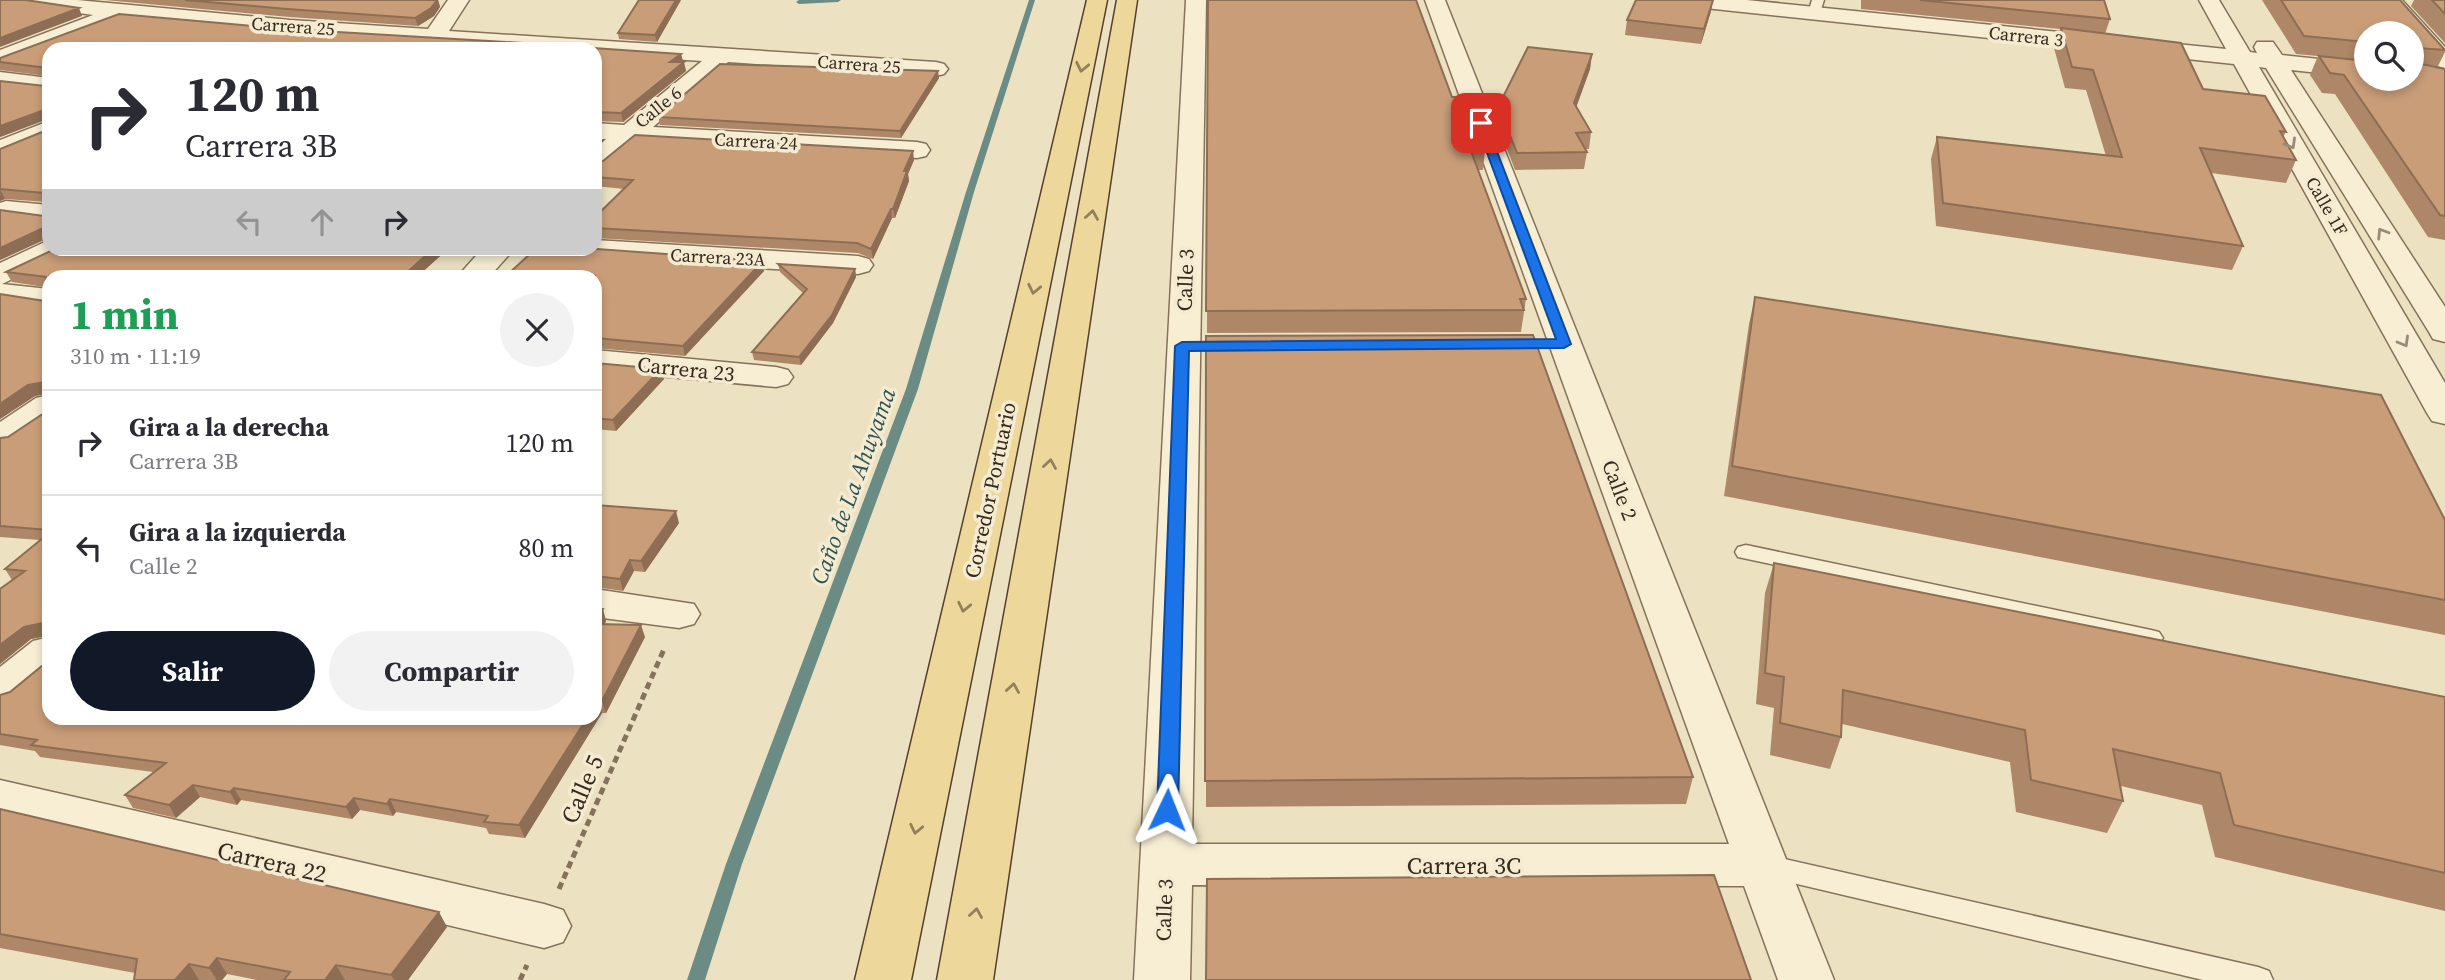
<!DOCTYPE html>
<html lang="es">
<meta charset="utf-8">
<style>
body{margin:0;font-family:"Source Serif 4",serif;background:#f2f2f3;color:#2b2b33;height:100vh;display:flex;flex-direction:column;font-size:26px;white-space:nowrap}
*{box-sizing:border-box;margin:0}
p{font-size:23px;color:#7c7c81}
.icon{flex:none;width:38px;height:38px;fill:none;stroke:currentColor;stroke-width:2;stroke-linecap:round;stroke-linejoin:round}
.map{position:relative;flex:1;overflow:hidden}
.details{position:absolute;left:42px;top:270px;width:560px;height:455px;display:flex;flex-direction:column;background:#fff;border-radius:21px;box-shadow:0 4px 10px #0003}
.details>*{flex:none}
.top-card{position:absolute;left:42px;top:42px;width:560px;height:214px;border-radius:21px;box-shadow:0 4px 10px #0003;background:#fff;color:#2b2b33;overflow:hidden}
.fabs{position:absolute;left:2354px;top:21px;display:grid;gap:14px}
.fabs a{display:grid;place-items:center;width:70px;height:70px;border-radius:50%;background:#fff;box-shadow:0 4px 10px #0003;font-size:35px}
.pin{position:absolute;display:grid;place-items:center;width:60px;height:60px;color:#fff;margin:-30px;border-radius:14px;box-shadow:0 4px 10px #0006}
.me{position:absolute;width:77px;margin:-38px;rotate:2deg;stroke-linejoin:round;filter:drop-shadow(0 0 5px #0008)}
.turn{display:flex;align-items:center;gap:24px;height:147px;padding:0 28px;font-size:32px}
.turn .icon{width:91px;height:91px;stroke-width:2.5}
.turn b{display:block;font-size:49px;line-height:60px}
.lanes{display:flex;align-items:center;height:66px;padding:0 28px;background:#0003;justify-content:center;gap:35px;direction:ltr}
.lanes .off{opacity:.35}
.round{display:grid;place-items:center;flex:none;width:74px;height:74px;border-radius:37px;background:#f2f2f3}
.headline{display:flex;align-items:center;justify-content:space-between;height:119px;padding:0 28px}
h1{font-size:42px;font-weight:700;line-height:52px;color:#1e9e55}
.action{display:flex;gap:14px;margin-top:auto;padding:14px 28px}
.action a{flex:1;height:80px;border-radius:42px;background:#111827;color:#fff;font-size:28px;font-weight:700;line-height:80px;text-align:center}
.action a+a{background:#f2f2f3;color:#2b2b33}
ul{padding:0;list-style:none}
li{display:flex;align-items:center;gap:21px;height:105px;padding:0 28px;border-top:2px solid #e1e1e2}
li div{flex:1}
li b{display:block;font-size:26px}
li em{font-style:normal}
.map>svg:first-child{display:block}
</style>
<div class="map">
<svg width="2445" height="980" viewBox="0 0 2445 980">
<rect width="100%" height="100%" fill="#ece1c1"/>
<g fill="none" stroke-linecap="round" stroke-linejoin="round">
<path fill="#6b8c85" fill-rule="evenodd" d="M841 0 838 2 799 4 796 2 799 0Z
M1029 0H1035L974 192 918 389 742 864 705 980H687L726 864 906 389 966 192Z"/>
<g stroke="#85725a" stroke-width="3">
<path id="lane" d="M1812 0H1824L1820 13 1814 17 1808 13Z
M1746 545 2151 630 2159 632 2163 638 2159 644 2151 646 1738 557 1735 552 1738 547Z
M1763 854 2258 967 2269 971 2273 980H2203L1763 876 1753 873 1749 865 1753 857Z"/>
</g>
<g stroke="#85725a" stroke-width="3">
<path id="street" d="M19 0H77L290 20 428 29 448 0H469L449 31 936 62 944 64 948 69 944 74 936 76 728 62 653 127 917 142 926 144 930 150 926 156 917 158 636 141 604 168 595 170V149L606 139H595V123L624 125 702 61 595 54V49H525L290 34 122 19 0 65V50L93 15 29 6 22 4Z
M1186 0H1206L1192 844H1729L1425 0H1445L1834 980H1778L1744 886 1192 885 1190 980H1134Z
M1676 0H1747L2226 49 2199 0H2219L2250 52 2257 53 2254 47 2257 42H2273L2282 55 2366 64V78L2291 70 2445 307V342L2433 339 2429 332 2266 68 2259 67 2445 383V424L2432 421 2427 413 2234 64 1686 6 1679 4Z
M2380 0H2402L2445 47V68L2437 66 2412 37V33H2408Z
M0 72 49 78V92L0 86Z
M49 121V138L0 157V140Z
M6 201 49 205V223L0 217V203Z
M49 240V248H69L65 254 2 284 49 289V309L0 302V263Z
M595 240 858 256 869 259 873 265 869 271 858 274 578 257 567 254 563 248H595Z
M483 248H515L490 276H458Z
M595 350 776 367 788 370 793 377 788 384 776 387 595 370Z
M49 395V422L13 446 0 449V422L36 398Z
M595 589 694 604 700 614 694 624 679 628 595 617Z
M49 637V675L16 702 0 707V667L33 641Z
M0 780 544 904 563 910 571 926 563 942 544 948 0 818Z"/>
</g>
<g stroke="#53402e" stroke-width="3">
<path id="primary" d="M1087 0H1107L911 980H855Z
M1117 0H1137L993 980H937Z"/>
</g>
<path stroke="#85725a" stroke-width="5" stroke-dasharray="7 4.5" stroke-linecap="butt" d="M559 889 665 647
M520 980 527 965"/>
<use href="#lane" fill="#f7eed4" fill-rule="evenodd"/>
<use href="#street" fill="#f7eed4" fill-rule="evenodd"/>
<use href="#primary" fill="#eed79a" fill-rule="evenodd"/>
</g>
<path fill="#ad8767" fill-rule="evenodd" d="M105 0H438L440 7 434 16 418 26 290 17Z
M681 0 657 42 619 39 618 33Z
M1208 0 1452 97 1485 151 1483 170H1478L1526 299 1521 332 1207 333Z
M1861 0H2104L2110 19 2105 34 2203 89 2286 132 2283 137 2296 160 2286 183 2211 173 2243 246 2232 270 1936 226 1931 159 1937 137 2106 156 2086 90 2065 88 2054 48 2060 29 1861 9Z
M2262 0H2400L2445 49V52L2437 68 2445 69V240L2428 237 2335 94 2322 93 2310 75 2318 56 2296 54ZM2366 33H2412V79H2366Z
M2414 0H2445V43L2411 6Z
M1711 11 1701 44 1625 35 1627 20Z
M119 14 287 29 523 43 590 45 593 48 681 54 686 71 623 122 595 121V49H49V240L48 238 0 260V210L44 216 47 213V202L5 199 0 201V149L47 130V119L0 137V81L45 86 47 83V76L0 70V58Z
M1592 54 1590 69 1576 107 1591 132 1589 149H1585L1587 152 1584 169 1515 170 1494 115 1495 99H1502Z
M939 78 901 138 660 125 658 117Z
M914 160 908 174 909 181 895 218H892L873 259 858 253 595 238V217L624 189 595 186V162Z
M57 248H449L418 276H49V718L379 722 595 608 606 621 605 624 645 637 606 713H602L525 838 489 834 486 828 396 812 393 816 360 810 352 819 241 800 237 805 200 797 176 818 133 808 125 795 153 772 40 757 35 751 0 745V695L10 692 43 665V637L31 639 0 664V589L12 580 5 569 40 540 0 537V438L8 437 44 413 45 394 35 396 0 419V294L45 301V287L12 282 6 272Z
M778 264 855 269 856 277 833 323 801 365 754 360 752 352 803 293 780 272Z
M764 271 685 356 595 348V276Z
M1755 297 2445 520V635L1724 496 1749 324Z
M1206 336 1693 777 1686 804 1206 807Z
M595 363 664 379 616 431 595 429Z
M595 505 679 523 645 572 634 571 623 591 595 587Z
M1774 563 2445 697V911L2215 857 2202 805 2121 786 2123 801 2107 833 2016 812 2010 762 1842 724 1841 737 1830 769 1770 755 1774 708 1756 704 1765 593Z
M0 809 447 927 408 980H257L227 974 222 980H134L135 973 0 948Z"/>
<path fill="#8d6e54" d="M437 0H438L440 7 434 16 418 26 415 18Z
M676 0H681L657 42 655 35Z
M1713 0 1711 11 1701 44 1704 29Z
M79 8 82 16 0 47V38Z
M681 54 683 62H670Z
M1592 54 1590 69 1572 119 1574 103Z
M684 62 686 71 623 122 621 113Z
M938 71 939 78 901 138 900 131Z
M44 110 48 119 0 137V126Z
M597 133 599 142 595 146V135Z
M913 151 914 160 908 174 909 181 895 218 893 209 904 171Z
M0 189 5 199 0 201Z
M891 209 892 218 873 259 871 249Z
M43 228 48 238 0 260V248Z
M434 248H449L418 276H403Z
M763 261 764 271 685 356 683 346Z
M855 269 856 277 833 323 801 365 799 357Z
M661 369 664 379 616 431 613 420Z
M45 382 49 393 35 396 0 419V404L28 385Z
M676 511 679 523 645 572 641 561Z
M630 560 634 571 623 591 620 579Z
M603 609 606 621 598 636 595 623Z
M43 623 49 635 31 639 0 664V645L24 627Z
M641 625 645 637 606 713 602 701Z
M598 701 602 713 525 838 519 825 587 718H595V705Z
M193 785 200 797 176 818 169 805Z
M234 788 241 800 237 805 230 792Z
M354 798 360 810 352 819 346 807Z
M390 799 396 812 393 816 387 804Z
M439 912 447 927 408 980H394L391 975Z
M217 958 227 974 222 980H217L209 968Z
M189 964 199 980H175Z
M336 965 345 980H325Z"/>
<path fill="#c99d78" stroke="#8d6e54" stroke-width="2" d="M0 0H26L79 8 0 38Z
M185 0H437L431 8 415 18 287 9Z
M639 0H676L655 35 618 33Z
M1208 0H1416L1452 97H1466L1485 151H1471L1526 299H1520L1524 310 1206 311Z
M1636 0H1713L1704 29 1627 20Z
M1920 0H2104L2110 19Z
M2281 0H2400L2445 50 2419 48 2418 58H2412V33H2366V42L2304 36Z
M2432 0H2445V14Z
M119 14 287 29 523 43 590 45 593 48 681 54 670 62H684L621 113 595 112V49H49V236L47 235 46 229 43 228 0 248V210L44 216 47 213V195L44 193 0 189V149L47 130V112L44 110 0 126V81L45 86 47 83V68L0 62V58Z
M2061 28 2181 43 2203 89 2265 96 2286 132 2280 131 2296 160 2200 148 2243 246 1943 203 1937 137 2122 157 2093 70 2072 67Z
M1528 47 1592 54 1574 103 1591 132 1576 133 1587 152 1517 153 1495 99H1502Z
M2319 56 2366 61V79H2412V62L2445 69V216L2440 215 2344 75 2330 73Z
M720 64 938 71 900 131 658 117Z
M635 135 913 151 904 171H907L893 209H891L871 249 857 243 595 228V217L633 180 595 177V162L603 161Z
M57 248H434L403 276H49V530L0 526V438L8 437 44 413 45 382 28 385 0 404V294L45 301 46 277 6 272Z
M563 248H583L763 261 683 346 595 338V276H506L531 253 557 254Z
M778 264 855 269 832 315 799 357 752 352 807 289Z
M1755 297 2381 395 2445 520V600L1732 466Z
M1533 335 1693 777 1205 781 1206 336Z
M595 363 661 369 613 420 595 418Z
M595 505 676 511 641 561 630 560 620 579 595 576Z
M49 533V718H356L379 722 383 718H587L519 825 484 822 488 816 390 799 387 804 354 798 346 807 234 788 230 792 193 785 169 805 125 795 166 763 31 745 37 740 0 734V695L10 692 43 665V623L24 627 0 645V589L25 571 5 569Z
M1774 563 2445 697V873L2234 825 2220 773 2113 749 2123 801 2031 780 2025 730 1843 690 1841 737 1780 723 1784 677 1765 673Z
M595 608 603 609 595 623Z
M595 624 641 625 602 701H598L595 705Z
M0 809 439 912 391 975 336 965 325 980H284L290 972 217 958 209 968 189 964 175 980H134L137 959 0 934Z
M1714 875 1751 980H1206L1207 879Z"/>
<defs><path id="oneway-chevron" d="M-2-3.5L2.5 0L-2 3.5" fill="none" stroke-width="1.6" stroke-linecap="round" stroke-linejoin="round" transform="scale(1.75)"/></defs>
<g stroke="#92805c">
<use href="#oneway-chevron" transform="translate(1082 67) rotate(102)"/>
<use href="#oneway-chevron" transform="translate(1092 215) rotate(-81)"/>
<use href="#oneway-chevron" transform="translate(1034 289) rotate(102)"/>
<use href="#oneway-chevron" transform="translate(1050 464) rotate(-81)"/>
<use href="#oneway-chevron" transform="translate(964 607) rotate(102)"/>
<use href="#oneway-chevron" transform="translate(1013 688) rotate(-81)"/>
<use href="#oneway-chevron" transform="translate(916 829) rotate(102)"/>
<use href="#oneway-chevron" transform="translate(976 913) rotate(-81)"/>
</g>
<g stroke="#968c78">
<use href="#oneway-chevron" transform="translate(2291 144) rotate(60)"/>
<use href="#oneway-chevron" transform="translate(2382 233) rotate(-122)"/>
<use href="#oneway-chevron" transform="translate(2404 342) rotate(60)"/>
</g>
<path fill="#1a73e8" stroke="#114b97" stroke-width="2" d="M1477 120 1486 123 1571 344 1564 348 1189 351 1178 810 1175 815 1167 818 1160 815 1157 810 1175 346 1182 342 1556 339 1476 123Z"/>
<g text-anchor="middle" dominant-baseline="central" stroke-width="7" stroke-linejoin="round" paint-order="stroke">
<g font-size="18" fill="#352a1d" stroke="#f4ebd1">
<text transform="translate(293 26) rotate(4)">Carrera 25</text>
<text transform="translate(2026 36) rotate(6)">Carrera 3</text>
<text transform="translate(859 64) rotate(4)">Carrera 25</text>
<text transform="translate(658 107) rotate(-39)">Calle 6</text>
<text transform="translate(756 141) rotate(3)">Carrera 24</text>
<text transform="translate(2327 206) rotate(60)">Calle 1F</text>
<text transform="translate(718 257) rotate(3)">Carrera 23A</text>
</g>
<g font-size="21" fill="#352a1d" stroke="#f4ebd1">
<text transform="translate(1185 280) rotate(-88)">Calle 3</text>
<text transform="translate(686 369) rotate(6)">Carrera 23</text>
<text transform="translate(990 490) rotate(-78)">Corredor Portuario</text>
<text transform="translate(1620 490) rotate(69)">Calle 2</text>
<text transform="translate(1164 910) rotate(-88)">Calle 3</text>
</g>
<g font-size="23" font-style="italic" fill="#2d5453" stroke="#f4ebd1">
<text transform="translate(853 486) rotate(-70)">Caño de La Ahuyama</text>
</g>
<g font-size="24" fill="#352a1d" stroke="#f4ebd1">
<text transform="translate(582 789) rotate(-67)">Calle 5</text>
<text transform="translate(272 862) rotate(13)">Carrera 22</text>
<text x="1464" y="865">Carrera 3C</text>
</g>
</g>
</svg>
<div class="fabs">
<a><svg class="icon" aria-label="search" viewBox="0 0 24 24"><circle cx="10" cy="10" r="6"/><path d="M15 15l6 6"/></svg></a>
</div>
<div class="pin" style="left:1481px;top:123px;background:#d93025"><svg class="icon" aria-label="arrive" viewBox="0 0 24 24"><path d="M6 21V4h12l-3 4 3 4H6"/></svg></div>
<svg class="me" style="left:1167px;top:810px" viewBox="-20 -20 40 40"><path d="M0-17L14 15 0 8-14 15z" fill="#1a73e8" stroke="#fff" stroke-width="4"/></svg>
<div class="top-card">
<div class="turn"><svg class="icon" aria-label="right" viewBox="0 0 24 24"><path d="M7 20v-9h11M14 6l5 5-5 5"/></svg><div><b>120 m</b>Carrera 3B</div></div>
<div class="lanes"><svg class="icon off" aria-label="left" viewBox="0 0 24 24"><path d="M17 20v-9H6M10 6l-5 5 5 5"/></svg><svg class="icon off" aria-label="ahead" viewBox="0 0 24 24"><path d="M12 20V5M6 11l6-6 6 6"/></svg><svg class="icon" aria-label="right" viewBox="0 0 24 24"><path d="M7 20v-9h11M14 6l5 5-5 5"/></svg></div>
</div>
<section class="details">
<div class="headline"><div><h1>1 min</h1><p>310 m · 11:19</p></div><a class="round"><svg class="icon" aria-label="close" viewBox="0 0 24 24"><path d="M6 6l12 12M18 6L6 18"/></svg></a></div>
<ul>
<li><svg class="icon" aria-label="right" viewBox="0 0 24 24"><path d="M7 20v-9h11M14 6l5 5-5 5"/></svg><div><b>Gira a la derecha</b><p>Carrera 3B</p></div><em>120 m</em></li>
<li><svg class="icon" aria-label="left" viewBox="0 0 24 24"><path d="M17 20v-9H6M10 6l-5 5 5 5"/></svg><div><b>Gira a la izquierda</b><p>Calle 2</p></div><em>80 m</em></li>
</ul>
<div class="action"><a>Salir</a><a>Compartir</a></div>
</section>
</div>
